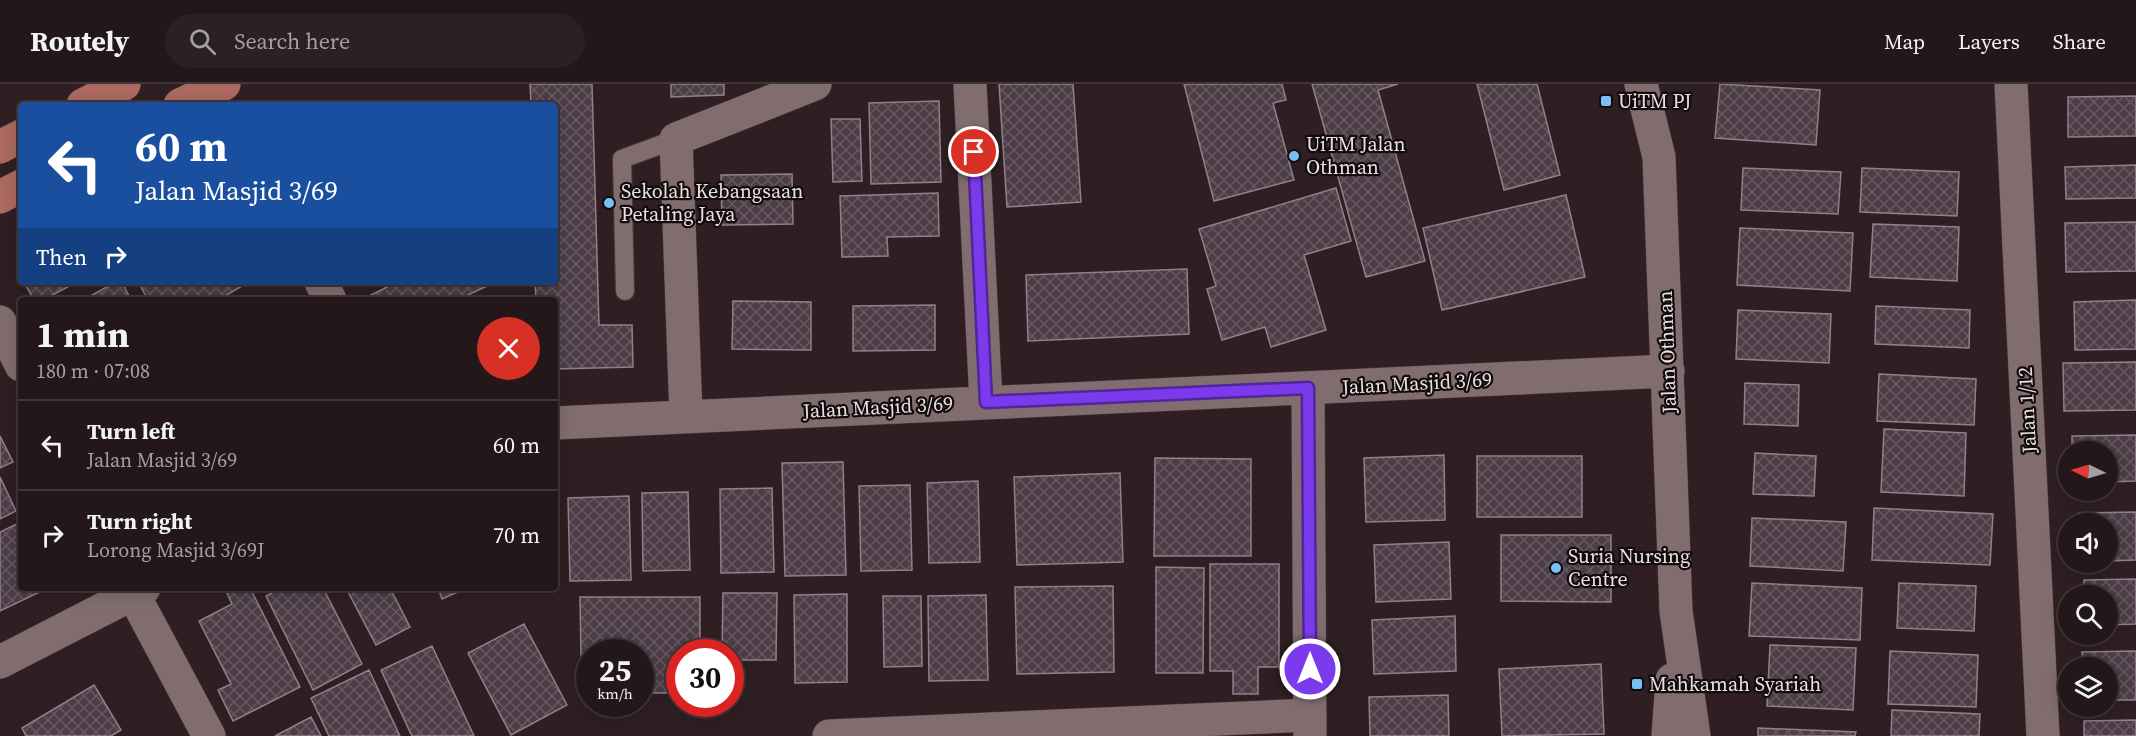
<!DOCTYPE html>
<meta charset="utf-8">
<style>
body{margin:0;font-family:"Source Serif 4",serif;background:#2b2023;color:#f1f3f6;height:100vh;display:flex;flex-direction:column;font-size:22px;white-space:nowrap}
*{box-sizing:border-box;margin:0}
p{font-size:20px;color:#a39fa2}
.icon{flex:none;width:33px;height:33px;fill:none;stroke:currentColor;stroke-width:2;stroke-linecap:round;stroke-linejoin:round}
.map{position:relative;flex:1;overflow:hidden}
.details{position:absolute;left:18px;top:213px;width:540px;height:294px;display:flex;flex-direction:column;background:#23171a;border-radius:6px;box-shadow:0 3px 15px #0003,0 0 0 2px #403639}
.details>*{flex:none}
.top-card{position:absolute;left:18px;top:18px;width:540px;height:183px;border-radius:6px;box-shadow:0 3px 15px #0003,0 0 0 2px #403639;background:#1a4fa0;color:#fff;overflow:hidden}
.needle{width:39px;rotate:275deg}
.buttons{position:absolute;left:2058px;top:357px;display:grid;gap:12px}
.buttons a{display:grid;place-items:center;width:60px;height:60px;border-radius:50%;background:#23171a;box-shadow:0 3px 15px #0003,0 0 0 2px #403639;font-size:30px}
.speed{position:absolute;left:576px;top:555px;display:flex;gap:12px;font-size:30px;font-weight:700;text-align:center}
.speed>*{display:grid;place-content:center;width:78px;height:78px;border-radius:50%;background:#23171a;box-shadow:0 3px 15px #0003,0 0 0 2px #403639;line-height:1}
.speed small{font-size:15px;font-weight:400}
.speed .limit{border:9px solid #d22;background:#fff;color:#111}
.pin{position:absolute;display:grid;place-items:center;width:51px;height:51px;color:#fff;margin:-26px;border:3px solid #fff;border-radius:50%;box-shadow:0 2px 6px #0007}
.me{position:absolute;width:66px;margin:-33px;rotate:0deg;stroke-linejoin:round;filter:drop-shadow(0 0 4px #0008)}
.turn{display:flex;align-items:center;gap:21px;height:126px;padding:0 18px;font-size:27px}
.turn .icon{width:78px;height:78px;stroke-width:2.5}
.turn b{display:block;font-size:42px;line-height:51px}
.then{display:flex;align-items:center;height:57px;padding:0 18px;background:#0003;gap:12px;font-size:22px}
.round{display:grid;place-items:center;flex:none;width:63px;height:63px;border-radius:32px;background:#2b2023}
.overview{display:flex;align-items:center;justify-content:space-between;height:102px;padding:0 18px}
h1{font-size:36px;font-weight:700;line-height:45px}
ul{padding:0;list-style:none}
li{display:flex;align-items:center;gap:18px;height:90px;padding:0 18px;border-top:2px solid #403639}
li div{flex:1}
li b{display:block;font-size:22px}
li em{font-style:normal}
header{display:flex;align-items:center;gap:36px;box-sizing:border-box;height:84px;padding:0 30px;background:#23171a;border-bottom:2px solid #403639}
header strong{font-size:28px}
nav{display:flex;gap:33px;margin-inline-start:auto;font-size:21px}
.search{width:420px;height:54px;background:#2b2023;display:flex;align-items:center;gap:15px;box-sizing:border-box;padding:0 21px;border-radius:33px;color:#a39fa2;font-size:22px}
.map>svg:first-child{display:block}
</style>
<header>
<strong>Routely</strong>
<div class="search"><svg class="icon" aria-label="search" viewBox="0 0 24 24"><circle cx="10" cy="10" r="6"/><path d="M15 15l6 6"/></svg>Search here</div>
<nav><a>Map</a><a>Layers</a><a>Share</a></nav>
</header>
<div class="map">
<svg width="2136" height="652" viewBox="0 0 2136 652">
<defs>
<pattern id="building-cross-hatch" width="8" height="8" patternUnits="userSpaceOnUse" patternTransform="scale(1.5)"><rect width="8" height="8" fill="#4c3d46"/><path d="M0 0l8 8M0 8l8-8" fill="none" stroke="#665960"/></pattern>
</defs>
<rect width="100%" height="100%" fill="#2f1f22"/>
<path fill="url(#building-cross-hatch)" stroke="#91808a" stroke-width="1.5" d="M530 0H592L599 241H632L633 283 555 285V216H536L535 198H555V21H531Z
M671 0H724V11L671 13Z
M999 0H1073L1081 118 1007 123Z
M1184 0H1282L1286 16 1273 19 1294 96 1214 117Z
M1312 0H1398L1378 6 1425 177 1366 193Z
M1477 0H1537L1560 91 1504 106Z
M1720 0 1820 6 1816 61 1715 54Z
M2136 12V52L2068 53V13Z
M939 17 941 98 871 100 869 19Z
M831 35H860L862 97 833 98Z
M2136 81V114L2066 115 2065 83Z
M1743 84 1841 88 1838 130 1741 126Z
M1862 84 1959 88 1957 132 1860 128Z
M792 90 793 140 722 141 721 91Z
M1336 104 1351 157 1304 171 1326 246 1271 263 1265 243 1222 256 1207 205 1216 202 1199 145Z
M938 109 939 152 887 153 888 172 842 173 840 112Z
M1566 111 1585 193 1442 226 1423 144Z
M2136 138V187L2066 188 2065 139Z
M1873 140 1959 143 1957 197 1870 193Z
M1740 144 1853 149 1850 207 1737 201Z
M1187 185 1189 250 1028 257 1026 191Z
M24 198H77L43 216H34Z
M116 198H122L131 216H83Z
M149 198H249L218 216H148L141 203Z
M397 198H496L457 216H361Z
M2136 216V265L2075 266 2074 218Z
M733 217 811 218V266L732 265Z
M935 221V266L853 267V222Z
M1876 222 1970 226 1969 264 1875 260Z
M1738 226 1831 230 1829 279 1736 275Z
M2136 278V326L2064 327 2063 279Z
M1879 290 1976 295 1974 341 1877 337Z
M1745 299 1799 301 1798 342 1744 340Z
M1884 345 1966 349 1964 412 1881 408Z
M2136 351V397L2108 398V368H2072V352Z
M0 352 13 378 0 384Z
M1755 369 1816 372 1814 412 1753 410Z
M1444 371 1445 436 1366 438 1364 374Z
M1477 372H1582V433H1477Z
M1155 374 1251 375V472H1154Z
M843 378 846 491 785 492 782 379Z
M1120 389 1123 478 1017 481 1014 393Z
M0 393 16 427 0 435Z
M978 397 980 478 929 479 927 399Z
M910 401 912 486 861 487 859 402Z
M772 404 774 488 721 489 720 405Z
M688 408 690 486 643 487 642 409Z
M629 412 631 496 570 497 568 414Z
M1874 424 1993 430 1990 481 1872 476Z
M2136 428V476L2108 477V440H2079V429Z
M1752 434 1846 438 1843 487 1750 482Z
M21 438V504H48L0 527V448Z
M1501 451H1611V518L1501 517Z
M1449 458 1451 515 1376 518 1374 461Z
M1210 480H1279V583H1258V610H1233V587H1210Z
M1156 483 1204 484 1203 589H1156Z
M2136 495V540L2108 541V512H2084V496Z
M1752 499 1862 504 1860 556 1749 552Z
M1899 499 1976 502 1974 547 1897 544Z
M1113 502 1114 588 1017 590 1015 503Z
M236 504H250L300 603 233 637 218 606 231 600 199 537 232 520 227 509Z
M281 504H323L362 580 313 606 266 512Z
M346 504H390L410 543 376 561Z
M438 504H467L442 515Z
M723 509H777L776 576H730V568H722Z
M847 510V598L795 599 794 511Z
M986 511 988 596 929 597 928 512Z
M883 512H921L922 582 884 583Z
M580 513H700V568H680V609H645L646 572H640V568H590V572H581Z
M1455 532 1456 587 1374 590 1372 536Z
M524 540 567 621 511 651 468 569Z
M1770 561 1856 564 1853 626 1767 622Z
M432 562 474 652H412L381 586Z
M1890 567 1978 571 1976 623 1888 620Z
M2136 567V616H2108V584H2083L2082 568Z
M1601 580 1604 650 1502 652 1499 585Z
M369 586 400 652H329L311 614Z
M94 601 121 646 111 652H26L22 644Z
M1448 611 1449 652H1370L1369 613Z
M1892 626 1980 630 1979 652H1891Z
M311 633 321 652H275Z
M2136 636V652H2084V637Z
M1758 644 1856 648 1855 652H1758Z"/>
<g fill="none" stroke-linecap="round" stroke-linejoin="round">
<g stroke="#4a3c3e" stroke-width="20">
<path id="service" d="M625 207 622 75 676 55"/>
</g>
<g stroke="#4a3c3e" stroke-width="34">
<path id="minor" d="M970 0 986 318
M2011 0 2043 652
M321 198 330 216
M0 238 21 281
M1308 304 1310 652
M686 332 676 55 815 0
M555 339 1668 287
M130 504 209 652
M0 578 144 504
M829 652 1310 631"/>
</g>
<g stroke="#4a3c3e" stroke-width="34">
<path id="secondary" d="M1641 0 1659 73 1676 527 1694 652
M1668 652 1672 596"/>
</g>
<g stroke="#4a3c3e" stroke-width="34">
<path id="primary" d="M83 21 124 0
M180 21 224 0
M0 63 21 52
M0 113 21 102"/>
</g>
<use href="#service" stroke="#816d70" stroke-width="18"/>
<use href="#minor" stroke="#816d70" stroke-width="33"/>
<use href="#secondary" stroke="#816d70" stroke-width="33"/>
<use href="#primary" stroke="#ab6960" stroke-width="33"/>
</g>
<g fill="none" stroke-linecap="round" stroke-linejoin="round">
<g stroke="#51269a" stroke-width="15">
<path id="route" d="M974 68 986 318 1308 304 1310 585"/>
</g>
<use href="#route" stroke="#7c3aed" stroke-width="10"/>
</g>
<g fill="#78bff7" stroke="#120b0c" stroke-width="2">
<rect x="1600" y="11" width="12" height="12" rx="3"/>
<circle cx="1294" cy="72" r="6"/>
<circle cx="609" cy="119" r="6"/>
<circle cx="1556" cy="484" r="6"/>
<rect x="1631" y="594" width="12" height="12" rx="3"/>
</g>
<g text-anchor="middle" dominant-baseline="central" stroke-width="4.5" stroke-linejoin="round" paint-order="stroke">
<g font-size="20" fill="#ebe0e1" stroke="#120b0c" text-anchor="start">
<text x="1618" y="17">UiTM PJ</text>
<text x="1306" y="60">UiTM Jalan<tspan x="1306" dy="23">Othman</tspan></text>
<text x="621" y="107">Sekolah Kebangsaan<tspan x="621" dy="23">Petaling Jaya</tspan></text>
<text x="1568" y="472">Suria Nursing<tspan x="1568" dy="23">Centre</tspan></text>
<text x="1649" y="600">Mahkamah Syariah</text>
</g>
<g font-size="20" fill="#ebe0e1" stroke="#120b0c">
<text transform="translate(1667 268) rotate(-92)">Jalan Othman</text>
<text transform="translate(1417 299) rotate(-3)">Jalan Masjid 3/69</text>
<text transform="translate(878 323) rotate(-3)">Jalan Masjid 3/69</text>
<text transform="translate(2027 326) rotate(-93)">Jalan 1/12</text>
</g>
</g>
</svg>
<div class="buttons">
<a><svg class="needle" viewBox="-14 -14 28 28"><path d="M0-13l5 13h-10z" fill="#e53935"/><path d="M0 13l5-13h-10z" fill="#a39fa2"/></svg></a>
<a><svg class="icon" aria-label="sound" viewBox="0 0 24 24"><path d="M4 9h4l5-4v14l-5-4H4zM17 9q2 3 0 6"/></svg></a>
<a><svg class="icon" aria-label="search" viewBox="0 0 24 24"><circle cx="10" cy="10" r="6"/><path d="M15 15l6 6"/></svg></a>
<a><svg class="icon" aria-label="layers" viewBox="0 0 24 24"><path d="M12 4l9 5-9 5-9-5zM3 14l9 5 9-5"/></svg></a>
</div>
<div class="speed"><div>25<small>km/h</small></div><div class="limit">30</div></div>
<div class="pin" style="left:974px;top:68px;background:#d93025"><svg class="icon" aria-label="arrive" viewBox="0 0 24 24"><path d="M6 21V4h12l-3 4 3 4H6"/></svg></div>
<svg class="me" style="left:1310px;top:585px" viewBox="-20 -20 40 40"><circle r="17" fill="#7c3aed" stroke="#fff" stroke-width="3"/><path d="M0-11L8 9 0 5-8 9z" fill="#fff"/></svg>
<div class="top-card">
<div class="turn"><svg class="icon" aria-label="left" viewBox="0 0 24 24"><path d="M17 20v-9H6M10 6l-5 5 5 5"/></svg><div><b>60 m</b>Jalan Masjid 3/69</div></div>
<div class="then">Then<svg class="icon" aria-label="right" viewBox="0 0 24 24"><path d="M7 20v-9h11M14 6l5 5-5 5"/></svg></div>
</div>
<section class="details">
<div class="overview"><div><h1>1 min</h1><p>180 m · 07:08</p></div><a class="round" style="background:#d93025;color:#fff"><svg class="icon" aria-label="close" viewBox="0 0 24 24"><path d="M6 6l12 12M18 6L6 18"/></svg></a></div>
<ul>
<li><svg class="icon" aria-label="left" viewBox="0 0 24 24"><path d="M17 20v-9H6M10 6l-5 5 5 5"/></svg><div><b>Turn left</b><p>Jalan Masjid 3/69</p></div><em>60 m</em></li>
<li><svg class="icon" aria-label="right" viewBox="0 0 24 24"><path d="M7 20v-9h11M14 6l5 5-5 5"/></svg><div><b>Turn right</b><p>Lorong Masjid 3/69J</p></div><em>70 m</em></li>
</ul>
</section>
</div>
